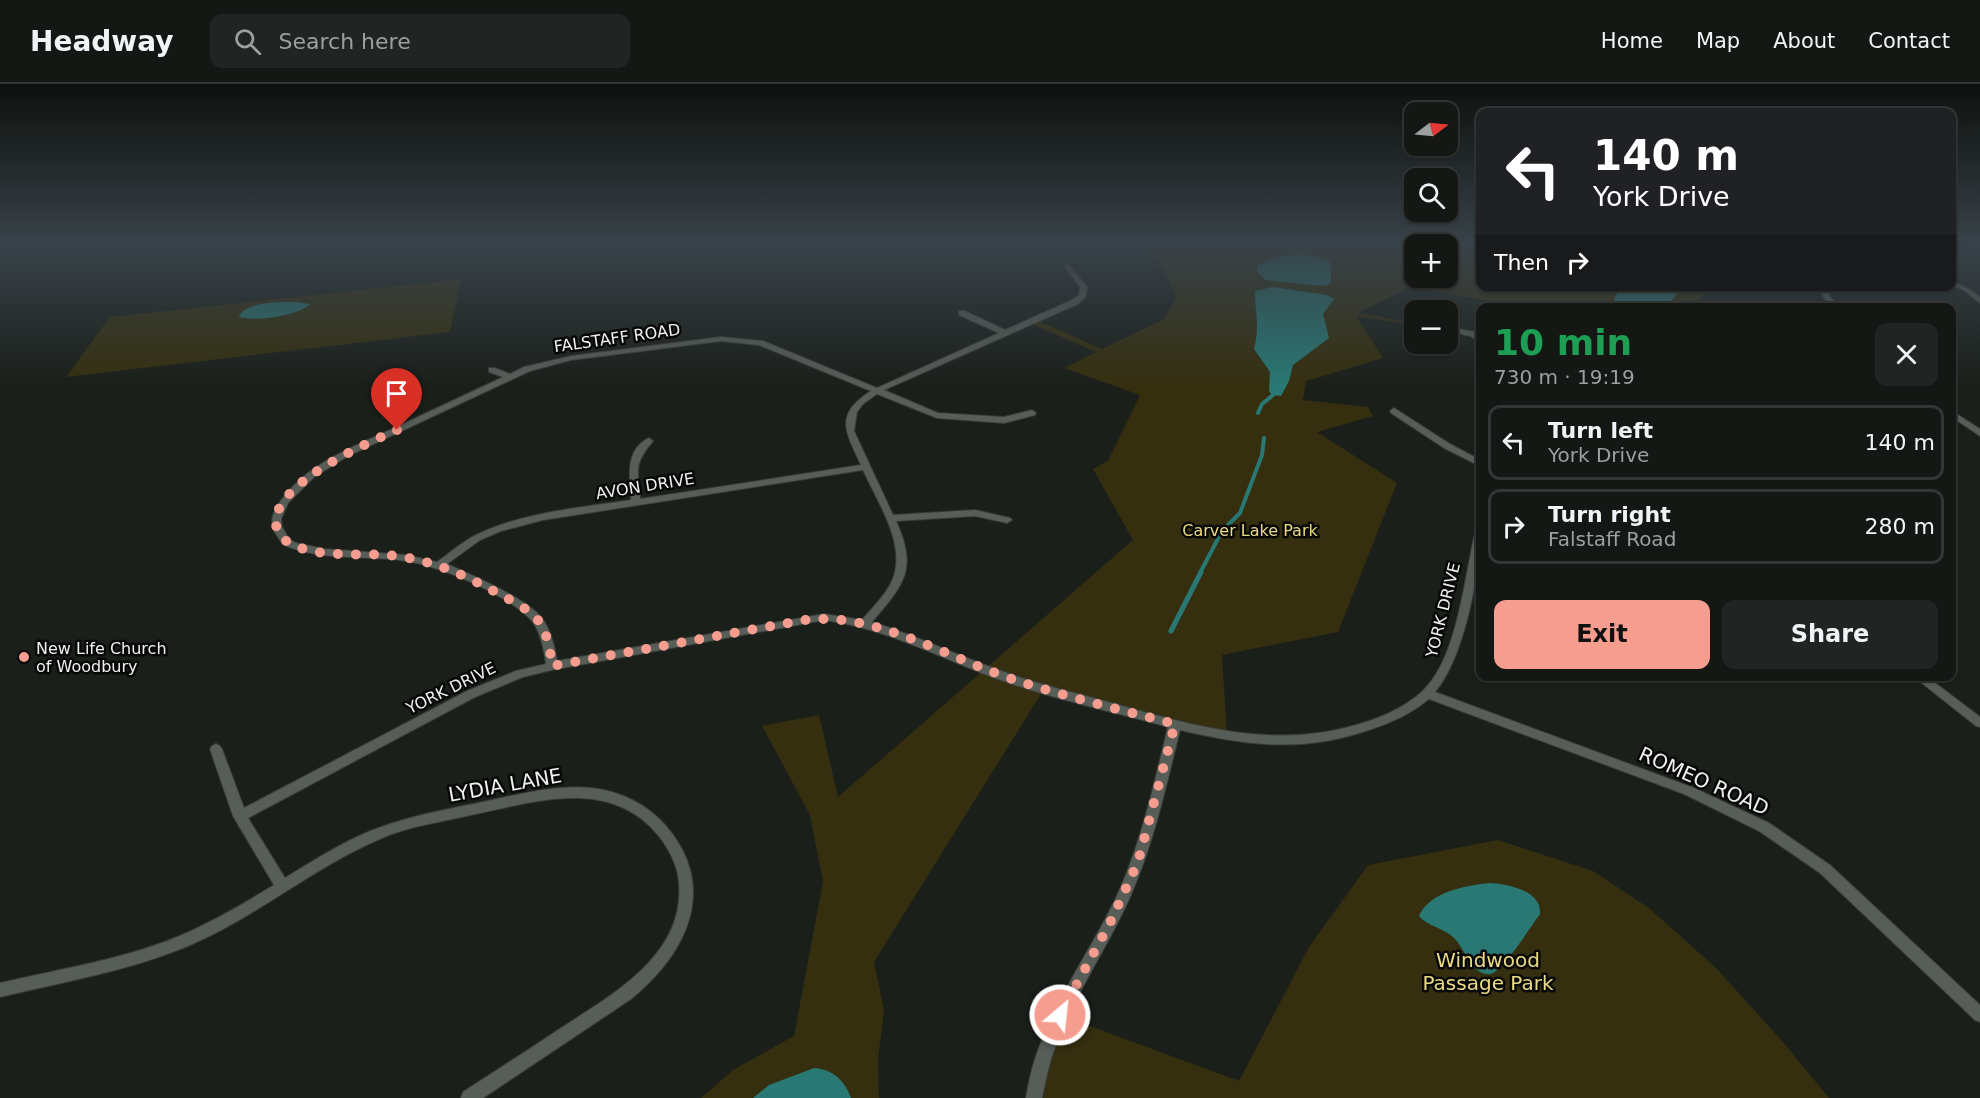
<!DOCTYPE html>
<meta charset="utf-8">
<style>
body{margin:0;font-family:"DejaVu Sans",sans-serif;background:#212422;color:#f1f3f6;height:100vh;display:flex;flex-direction:column;font-size:22px;white-space:nowrap}
*{box-sizing:border-box;margin:0}
p{font-size:20px;color:#9d9fa0}
.icon{flex:none;width:33px;height:33px;fill:none;stroke:currentColor;stroke-width:2;stroke-linecap:round;stroke-linejoin:round}
.map{position:relative;flex:1;overflow:hidden}
.sheet{position:absolute;left:1476px;top:219px;width:480px;height:378px;display:flex;flex-direction:column;background:#141714;border-radius:12px;box-shadow:0 2px 4px #0004,0 0 0 2px #333634}
.sheet>*{flex:none}
.top-card{position:absolute;left:1476px;top:24px;width:480px;height:183px;border-radius:12px;box-shadow:0 2px 4px #0004,0 0 0 2px #333634;background:#202124;color:#fff;overflow:hidden}
.needle{width:39px;rotate:74deg}
.controls{position:absolute;left:1404px;top:18px;display:grid;gap:12px}
.controls a{display:grid;place-items:center;width:54px;height:54px;border-radius:12px;background:#141714;box-shadow:0 2px 4px #0004,0 0 0 2px #333634;font-size:30px}
.pin{position:absolute;display:grid;place-items:center;width:51px;height:51px;color:#fff;margin:-62px -26px;border-radius:50% 50% 50% 0;rotate:-45deg;box-shadow:0 0 6px #0007}
.pin .icon{rotate:45deg}
.me{position:absolute;width:66px;margin:-33px;rotate:28deg;stroke-linejoin:round;filter:drop-shadow(0 0 4px #0008)}
.turn{display:flex;align-items:center;gap:21px;height:126px;padding:0 18px;font-size:27px}
.turn .icon{width:78px;height:78px;stroke-width:2.5}
.turn b{display:block;font-size:42px;line-height:51px}
.then{display:flex;align-items:center;height:57px;padding:0 18px;background:#0003;gap:12px;font-size:22px}
.round{display:grid;place-items:center;flex:none;width:63px;height:63px;border-radius:12px;background:#212422}
.summary{display:flex;align-items:center;justify-content:space-between;height:102px;padding:0 18px}
h1{font-size:36px;font-weight:700;line-height:45px;color:#1e9e55}
.cta{display:flex;gap:12px;margin-top:auto;padding:12px 18px}
.cta a{flex:1;height:69px;border-radius:12px;background:#f59d8e;color:#111;font-size:24px;font-weight:700;line-height:69px;text-align:center}
.cta a+a{background:#212422;color:#f1f3f6}
ul{padding:0;list-style:none}
li{display:flex;align-items:center;gap:18px;height:75px;margin:0 12px 9px;padding:0 6px;border:3px solid #333634;border-radius:12px}
li div{flex:1}
li b{display:block;font-size:22px}
li em{font-style:normal}
header{display:flex;align-items:center;gap:36px;box-sizing:border-box;height:84px;padding:0 30px;background:#141714;border-bottom:2px solid #333634}
header strong{font-size:28px}
nav{display:flex;gap:33px;margin-inline-start:auto;font-size:21px}
.search{width:420px;height:54px;background:#212422;display:flex;align-items:center;gap:15px;box-sizing:border-box;padding:0 21px;border-radius:12px;color:#9d9fa0;font-size:22px}
.map>svg:first-child{display:block}
</style>
<header>
<strong>Headway</strong>
<div class="search"><svg class="icon" aria-label="search" viewBox="0 0 24 24"><circle cx="10" cy="10" r="6"/><path d="M15 15l6 6"/></svg>Search here</div>
<nav><a>Home</a><a>Map</a><a>About</a><a>Contact</a></nav>
</header>
<div class="map">
<svg width="1980" height="1014" viewBox="0 0 1980 1014">
<rect width="100%" height="100%" fill="#1a1f1a"/>
<path fill="#352f0f" fill-rule="evenodd" d="M1192 160H1480V202L1706 203 1703 212 1694 224 1503 223 1494 218 1410 203 1358 229 1414 239V241L1356 232 1383 274 1306 297 1303 316 1368 323 1373 332 1317 348 1397 399 1338 548 1222 571 1227 652 1044 605 874 878 884 926 878 975 879 1014H701L733 986 794 952 823 798 810 731 762 642 819 631 838 713 1133 456 1093 385 1108 377 1140 311 1064 284 1096 268 1030 239 1036 236 1102 265 1164 235 1176 214 1165 188 1145 166ZM1414 160H1448V194H1414Z
M461 195 450 248 66 293 110 233ZM275 218 307 219 310 221 300 226 259 235 248 224Z
M1498 756 1593 787 1649 824 1716 884 1783 958 1829 1014H1034L1060 931 1239 997 1309 863 1368 781Z"/>
<path fill="#297874" d="M1300 170 1312 171 1331 178V200L1323 202 1265 196 1257 187 1258 181 1277 173Z
M1273 203 1327 211 1334 215 1323 230 1329 254 1293 281 1289 297 1281 312 1273 311 1269 308 1270 288 1254 265C1260 243 1255 229 1255 207Z
M1620 203V202L1681 203 1667 223H1611Z
M297 218 310 220C298 232 255 238 239 233 244 217 283 218 297 218Z
M1490 799C1507 800 1542 806 1540 830 1531 842 1505 884 1493 889 1488 892 1480 889 1476 885 1467 877 1463 863 1454 854 1444 844 1427 842 1419 832 1429 808 1467 801 1490 799Z
M814 984C833 985 845 997 851 1014H753L769 1001Z"/>
<g fill="none" stroke-linecap="round" stroke-linejoin="round">
<path stroke="#297874" stroke-width="4" d="M1258 329 1262 320 1273 311
M1200 489 1222 447 1240 429 1262 371 1264 354"/>
<path stroke="#297874" stroke-width="5" d="M1171 547 1201 488"/>
<g stroke="#383c38" stroke-width="2">
<path id="minor" d="M1065 181H1069L1087 203 1086 212 1078 220 884 306 938 329 1004 333 1032 326 1036 329 1035 331 1004 339 937 334 877 310 863 320 857 328 854 347 893 431 975 426 1010 434 1012 436 1007 439 975 432 896 437C918 486 904 500 872 538 915 551 956 571 999 586 1035 600 1074 608 1112 619 1199 643 1279 668 1369 637 1392 629 1417 617 1432 596 1458 561 1465 492 1475 449L1480 446C1480 490 1464 574 1435 608L1694 704 1769 739 1830 781 1980 921V938L1975 936 1820 789 1759 747 1684 710 1429 615C1412 629 1393 638 1372 645 1304 669 1248 662 1180 646 1166 702 1154 759 1130 813 1108 863 1075 909 1056 961 1049 978 1046 996 1042 1014H1026C1029 996 1033 978 1040 961 1059 909 1092 864 1116 814 1141 760 1154 700 1168 643 1110 627 1049 614 992 593 936 572 884 544 824 536L552 586 523 593 475 613 248 734 285 794C316 775 347 755 381 743 417 730 455 724 492 716 524 709 558 701 591 704 620 707 647 720 666 742 719 804 687 869 631 915L483 1014H461L463 1008C495 987 527 967 558 946 610 912 685 872 679 800 678 781 669 765 658 751 609 692 534 718 471 731 441 738 410 742 382 754 313 783 257 833 188 862 128 887 63 898 0 913V899C59 885 121 876 177 853 211 839 243 820 274 801L233 732 210 665 212 662 216 660 220 662 222 665 244 724 467 607 516 587 546 580C544 566 541 548 532 537 509 511 440 482 406 477 368 471 326 477 289 463 281 460 279 454 274 447 264 428 294 400 308 389 332 371 361 359 388 347 427 329 465 311 503 293L489 288V284H495L510 290 524 283 571 272 721 253 763 257 877 304 999 249 959 231V227H965L1005 246 1072 216 1079 211 1080 203 1065 183ZM721 257 759 261 871 307C833 331 846 348 861 381L640 415C638 385 633 381 653 357L649 354C624 366 630 394 631 416 580 424 523 428 476 451 462 458 450 469 437 478L406 471 325 465 296 459 289 455 282 443 281 435 288 419 314 393 348 372 530 287 571 276ZM863 386C878 419 909 464 891 499 884 513 872 524 862 536L824 530 557 577C555 564 550 544 541 533 523 513 472 491 447 480L480 456 501 447 543 436Z
M1952 197 1969 205 1980 213V219L1965 207 1952 201Z
M1817 202H1824L1830 213 1841 224H1833L1825 215Z
M1448 243 1475 248 1480 253V258L1470 252 1448 247Z
M1394 324 1450 360 1480 376V382L1444 364 1391 329 1390 327Z
M1952 327 1980 345V352L1952 333Z
M1913 592H1926L1980 633V643L1976 642Z"/>
</g>
<use href="#minor" fill="#575d57" fill-rule="evenodd"/>
</g>
<linearGradient id="sky" x2="0" y2="1"><stop stop-color="#0e110e"/><stop offset="0.53" stop-color="#384249"/><stop offset="1" stop-color="#384249" stop-opacity="0"/></linearGradient>
<rect width="1980" height="302" fill="url(#sky)"/>
<g fill="none" stroke-linecap="round" stroke-linejoin="round">
<path stroke="#f59d8e" stroke-width="10" stroke-dasharray="0 18" d="M397 346C368 359 271 400 276 441 278 450 284 457 293 461 321 474 357 469 388 471 429 475 463 490 499 510 512 517 527 524 537 535 548 549 550 566 552 582L805 536C876 527 953 577 1021 598 1072 614 1124 627 1175 640L1138 778 1110 839 1060 931"/>
</g>
<circle fill="#f59d8e" stroke="#070807" stroke-width="2" cx="24" cy="573" r="6"/>
<g text-anchor="middle" dominant-baseline="central" stroke-width="5" stroke-linejoin="round" paint-order="stroke">
<g font-size="16" fill="#eef2ee" stroke="#070807">
<text transform="translate(617 254) rotate(-8)">FALSTAFF ROAD</text>
<text transform="translate(645 402) rotate(-9)">AVON DRIVE</text>
<text transform="translate(1443 526) rotate(-76)">YORK DRIVE</text>
<text transform="translate(451 604) rotate(-26)">YORK DRIVE</text>
</g>
<g font-size="16" fill="#eada87" stroke="#070807">
<text x="1250" y="446">Carver Lake Park</text>
</g>
<g font-size="16" fill="#eef2ee" stroke="#070807" text-anchor="start">
<text x="36" y="564">New Life Church<tspan x="36" dy="18">of Woodbury</tspan></text>
</g>
<g font-size="20" fill="#eef2ee" stroke="#070807">
<text transform="translate(1704 697) rotate(24)">ROMEO ROAD</text>
<text transform="translate(505 701) rotate(-10)">LYDIA LANE</text>
</g>
<g font-size="20" fill="#eada87" stroke="#070807">
<text x="1488" y="876">Windwood<tspan x="1488" dy="23">Passage Park</tspan></text>
</g>
</g>
</svg>
<div class="controls">
<a><svg class="needle" viewBox="-14 -14 28 28"><path d="M0-13l5 13h-10z" fill="#e53935"/><path d="M0 13l5-13h-10z" fill="#9d9fa0"/></svg></a>
<a><svg class="icon" aria-label="search" viewBox="0 0 24 24"><circle cx="10" cy="10" r="6"/><path d="M15 15l6 6"/></svg></a>
<a>+</a>
<a>−</a>
</div>
<div class="pin" style="left:397px;top:346px;background:#d93025"><svg class="icon" aria-label="arrive" viewBox="0 0 24 24"><path d="M6 21V4h12l-3 4 3 4H6"/></svg></div>
<svg class="me" style="left:1060px;top:931px" viewBox="-20 -20 40 40"><circle r="17" fill="#f59d8e" stroke="#fff" stroke-width="3"/><path d="M0-11L8 9 0 5-8 9z" fill="#fff"/></svg>
<div class="top-card">
<div class="turn"><svg class="icon" aria-label="left" viewBox="0 0 24 24"><path d="M17 20v-9H6M10 6l-5 5 5 5"/></svg><div><b>140 m</b>York Drive</div></div>
<div class="then">Then<svg class="icon" aria-label="right" viewBox="0 0 24 24"><path d="M7 20v-9h11M14 6l5 5-5 5"/></svg></div>
</div>
<section class="sheet">
<div class="summary"><div><h1>10 min</h1><p>730 m · 19:19</p></div><a class="round"><svg class="icon" aria-label="close" viewBox="0 0 24 24"><path d="M6 6l12 12M18 6L6 18"/></svg></a></div>
<ul>
<li><svg class="icon" aria-label="left" viewBox="0 0 24 24"><path d="M17 20v-9H6M10 6l-5 5 5 5"/></svg><div><b>Turn left</b><p>York Drive</p></div><em>140 m</em></li>
<li><svg class="icon" aria-label="right" viewBox="0 0 24 24"><path d="M7 20v-9h11M14 6l5 5-5 5"/></svg><div><b>Turn right</b><p>Falstaff Road</p></div><em>280 m</em></li>
</ul>
<div class="cta"><a>Exit</a><a>Share</a></div>
</section>
</div>
